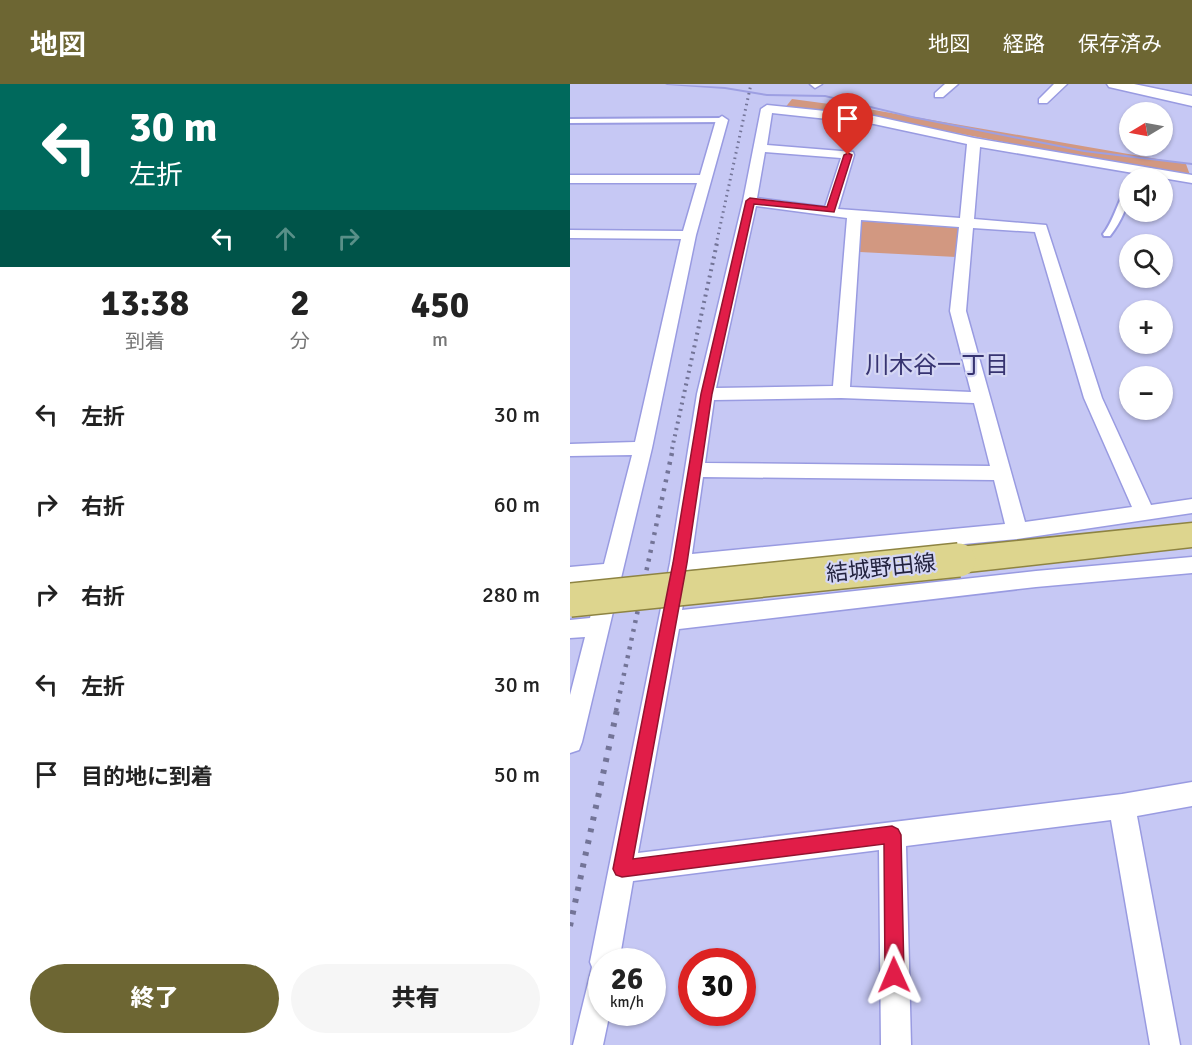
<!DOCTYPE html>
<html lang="ja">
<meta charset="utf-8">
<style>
body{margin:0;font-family:Signika,"Noto Sans JP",sans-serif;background:#f6f6f6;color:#222;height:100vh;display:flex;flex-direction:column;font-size:22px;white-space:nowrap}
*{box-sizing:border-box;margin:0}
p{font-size:20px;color:#767676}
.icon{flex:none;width:33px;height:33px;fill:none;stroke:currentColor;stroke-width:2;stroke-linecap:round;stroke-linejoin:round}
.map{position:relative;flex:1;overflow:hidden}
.panel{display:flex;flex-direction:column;background:#fff;width:570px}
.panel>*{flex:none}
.hud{background:#00695c;color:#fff;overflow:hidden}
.needle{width:39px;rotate:260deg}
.controls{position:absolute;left:549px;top:18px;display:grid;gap:12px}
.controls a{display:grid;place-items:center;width:54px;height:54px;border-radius:50%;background:#fff;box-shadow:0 2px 4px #0004;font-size:30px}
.speed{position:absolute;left:18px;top:864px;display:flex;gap:12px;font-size:30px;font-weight:700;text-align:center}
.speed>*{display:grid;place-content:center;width:78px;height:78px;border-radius:50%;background:#fff;box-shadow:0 2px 4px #0004;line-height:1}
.speed small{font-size:15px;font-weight:400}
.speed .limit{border:9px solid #d22;background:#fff;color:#111}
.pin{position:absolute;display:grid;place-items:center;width:51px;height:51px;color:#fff;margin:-62px -26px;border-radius:50% 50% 50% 0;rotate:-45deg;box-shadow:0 0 6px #0007}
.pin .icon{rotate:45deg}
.me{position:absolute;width:66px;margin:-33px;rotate:359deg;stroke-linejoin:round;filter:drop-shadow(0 0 4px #0008)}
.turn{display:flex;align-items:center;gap:21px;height:126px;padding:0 30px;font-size:27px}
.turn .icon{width:78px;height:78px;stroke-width:2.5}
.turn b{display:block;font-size:42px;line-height:51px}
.lanes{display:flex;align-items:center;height:57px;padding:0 30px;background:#0003;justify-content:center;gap:30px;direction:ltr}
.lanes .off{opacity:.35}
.eta{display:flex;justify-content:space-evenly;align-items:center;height:102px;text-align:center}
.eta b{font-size:36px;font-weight:800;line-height:42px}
.action{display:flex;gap:12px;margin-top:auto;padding:12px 30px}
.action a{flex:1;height:69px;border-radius:36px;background:#6d6633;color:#fff;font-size:24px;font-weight:800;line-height:69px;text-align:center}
.action a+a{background:#f6f6f6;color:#222}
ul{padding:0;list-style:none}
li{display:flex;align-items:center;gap:18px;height:90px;padding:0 30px}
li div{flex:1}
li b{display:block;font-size:22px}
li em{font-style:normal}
header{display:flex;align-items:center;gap:36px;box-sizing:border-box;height:84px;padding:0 30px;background:#6d6633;color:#fff}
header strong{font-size:28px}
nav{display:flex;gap:33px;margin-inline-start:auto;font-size:21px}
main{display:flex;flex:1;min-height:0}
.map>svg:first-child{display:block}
</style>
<header>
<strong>地図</strong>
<nav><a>地図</a><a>経路</a><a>保存済み</a></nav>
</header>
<main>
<section class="panel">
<div class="hud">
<div class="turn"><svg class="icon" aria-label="left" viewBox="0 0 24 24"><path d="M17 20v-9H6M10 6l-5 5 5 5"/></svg><div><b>30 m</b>左折</div></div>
<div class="lanes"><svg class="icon" aria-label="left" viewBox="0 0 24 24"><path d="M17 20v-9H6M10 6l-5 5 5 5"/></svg><svg class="icon off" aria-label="ahead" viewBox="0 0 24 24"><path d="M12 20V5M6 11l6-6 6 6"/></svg><svg class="icon off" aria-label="right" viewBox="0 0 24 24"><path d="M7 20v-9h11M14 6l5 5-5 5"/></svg></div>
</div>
<div class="eta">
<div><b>13:38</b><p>到着</p></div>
<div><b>2</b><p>分</p></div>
<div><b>450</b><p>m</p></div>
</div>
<ul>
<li><svg class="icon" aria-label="left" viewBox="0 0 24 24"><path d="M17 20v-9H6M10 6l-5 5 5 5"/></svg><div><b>左折</b></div><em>30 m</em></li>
<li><svg class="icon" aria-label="right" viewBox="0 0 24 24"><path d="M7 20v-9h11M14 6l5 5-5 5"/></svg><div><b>右折</b></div><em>60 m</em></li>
<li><svg class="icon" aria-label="right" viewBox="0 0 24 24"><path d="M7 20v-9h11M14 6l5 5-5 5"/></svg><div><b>右折</b></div><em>280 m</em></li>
<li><svg class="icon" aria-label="left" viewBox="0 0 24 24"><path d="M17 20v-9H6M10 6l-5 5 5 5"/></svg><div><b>左折</b></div><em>30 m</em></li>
<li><svg class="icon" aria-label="arrive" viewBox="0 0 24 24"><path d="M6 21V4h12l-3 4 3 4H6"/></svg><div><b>目的地に到着</b></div><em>50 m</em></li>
</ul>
<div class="action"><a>終了</a><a>共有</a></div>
</section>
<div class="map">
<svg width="622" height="961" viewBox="0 0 622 961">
<rect width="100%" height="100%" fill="#c6c8f4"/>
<path fill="#d29881" d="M222 15 304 26 616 80 621 94 282 29 230 24 214 25Z
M289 137 389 144 386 173 290 168Z"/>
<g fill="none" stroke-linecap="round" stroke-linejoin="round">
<path fill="#9d9fe2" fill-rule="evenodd" d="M95 0 155 3 197 10 255 11 342 32 514 66 622 79V81L514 68 342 34 255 13 197 12 155 5 97 1Z"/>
<g stroke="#999be1" stroke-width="4">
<path id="service" d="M0 35 152 34 155 36 152 38 0 39Z
M566 86 571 87 567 94H561Z
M560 101C560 119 551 138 540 152H534L533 150C545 136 549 110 560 101Z"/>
</g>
<g stroke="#999be1" stroke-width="3">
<path id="minor" d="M240 0H252L245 4Z
M375 0H388L373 13H365V9Z
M484 0H497L477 19H469V15Z
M197 21 304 32 404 54 622 91V99L410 63 404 135 476 141 532 314 581 421 622 415V429L447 455 119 486 112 526 466 487 622 473V489L466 503 109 545 68 769 552 710 622 698V722L567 732 610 961H580L541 736 336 762 341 961H311L309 766 63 797 49 878H32V928H40L33 961H3L22 883 20 878 100 479 127 310 173 117 191 25ZM202 29 304 40 397 60 390 134 268 125 284 71 283 68 197 61ZM195 68 271 74 255 123 187 114ZM186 122 277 134 263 302 146 304ZM291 136 389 143 380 227 401 308 280 303ZM403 144 465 148 514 314 562 423 455 438 396 227ZM271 314 404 319 420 382 135 379 144 316ZM133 393 424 396 435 440 122 470Z
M152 32 158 36 126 151 82 364 12 658 9 666 0 669V611L15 553 0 554V536L20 534 29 496 0 499V483L34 480 62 371 0 372V360L65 358 111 155 0 154V146L113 147 127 99H0V91H130L146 36Z"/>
</g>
<g stroke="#999be1" stroke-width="3">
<path id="tertiary" d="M537 0H564L622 12V22L539 3Z"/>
</g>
<g stroke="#8e8442" stroke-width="3">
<path id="primary" d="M622 439V463L389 489 377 485 373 476 377 467 389 463Z"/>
</g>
<use href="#service" fill="#fff" fill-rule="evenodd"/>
<use href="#minor" fill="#fff" fill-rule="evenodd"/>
<use href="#tertiary" fill="#fff" fill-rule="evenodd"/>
<use href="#primary" fill="#ddd58e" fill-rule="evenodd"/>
<path stroke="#737497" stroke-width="3" stroke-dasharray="1.5 4" stroke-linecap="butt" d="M146 161 181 0"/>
<path stroke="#737497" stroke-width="4" stroke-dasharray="2 4.5" stroke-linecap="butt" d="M102 365 147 159"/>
<path stroke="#737497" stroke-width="4.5" stroke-dasharray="3 6" stroke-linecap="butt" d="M46 627 103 364"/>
<path stroke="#737497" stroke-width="6" stroke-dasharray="4 8" stroke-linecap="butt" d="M0 842 47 626"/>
<g stroke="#8e8442" stroke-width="36" stroke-linecap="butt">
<path id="primary-bridge" d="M0 516 389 476"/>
</g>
<use href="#primary-bridge" stroke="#ddd58e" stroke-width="33"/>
</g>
<path fill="#e11d48" stroke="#92132f" stroke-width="1.5" d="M278 69 282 71 264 128 184 120 142 310 117 479 63 775 322 742 328 745 331 751 334 891 331 898 324 900 318 898 315 891 314 760 52 793 46 791 43 785 103 479 131 310 176 117 180 114 257 123 274 71Z"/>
<g text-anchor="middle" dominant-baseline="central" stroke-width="4.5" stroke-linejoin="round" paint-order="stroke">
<g font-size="22" fill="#23233f" stroke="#d5d7f4">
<text transform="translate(311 484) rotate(-6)">結城野田線</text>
</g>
<g font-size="24" fill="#373471" stroke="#d5d7f4">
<text x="367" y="281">川木谷一丁目</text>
</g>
</g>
</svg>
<div class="controls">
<a><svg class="needle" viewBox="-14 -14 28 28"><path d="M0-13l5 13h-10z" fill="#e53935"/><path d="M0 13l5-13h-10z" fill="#767676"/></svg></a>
<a><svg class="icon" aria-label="sound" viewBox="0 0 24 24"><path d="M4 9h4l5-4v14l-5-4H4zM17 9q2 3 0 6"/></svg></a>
<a><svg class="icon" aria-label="search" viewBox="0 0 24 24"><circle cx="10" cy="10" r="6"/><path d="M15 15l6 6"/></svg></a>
<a>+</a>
<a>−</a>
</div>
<div class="speed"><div>26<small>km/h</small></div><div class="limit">30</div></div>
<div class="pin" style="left:278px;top:71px;background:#d93025"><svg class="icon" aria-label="arrive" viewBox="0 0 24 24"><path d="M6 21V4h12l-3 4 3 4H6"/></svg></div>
<svg class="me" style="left:324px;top:891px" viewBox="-20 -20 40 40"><path d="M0-17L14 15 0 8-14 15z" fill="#e11d48" stroke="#fff" stroke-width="4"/></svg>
</div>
</main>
